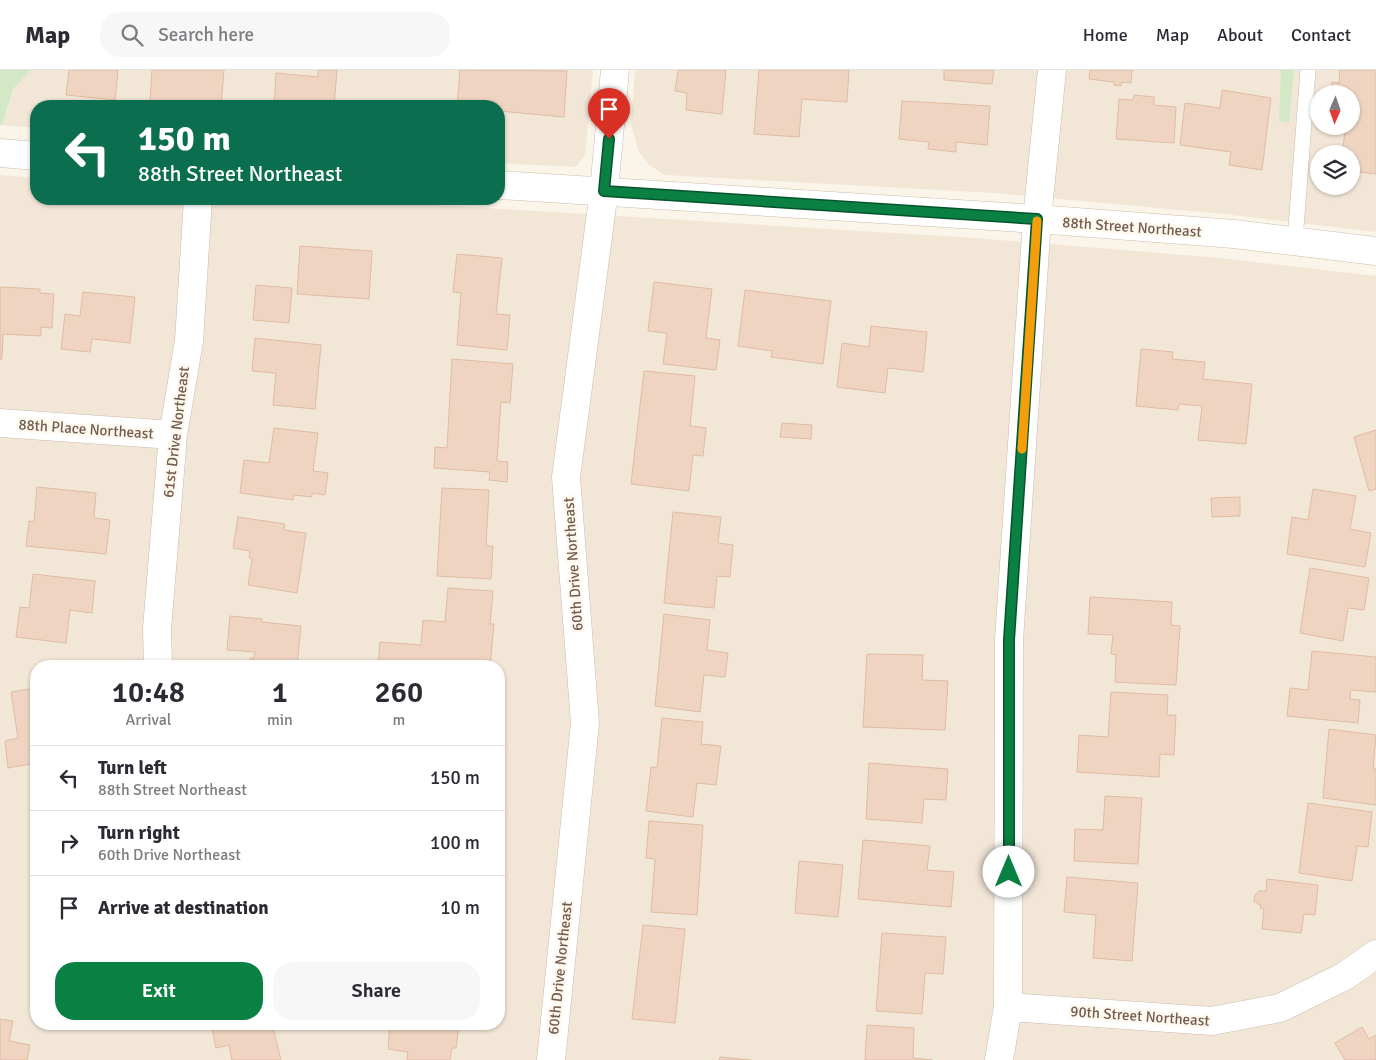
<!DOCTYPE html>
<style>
body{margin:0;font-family:Signika,sans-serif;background:#f7f7f7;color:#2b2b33;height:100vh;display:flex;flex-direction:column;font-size:19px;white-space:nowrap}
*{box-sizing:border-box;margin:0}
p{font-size:16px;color:#7c7c81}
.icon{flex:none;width:28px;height:28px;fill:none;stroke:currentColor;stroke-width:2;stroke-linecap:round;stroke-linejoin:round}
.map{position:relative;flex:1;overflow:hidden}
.panel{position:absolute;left:30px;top:590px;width:475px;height:370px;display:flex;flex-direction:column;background:#fff;border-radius:20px;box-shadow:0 1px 4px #0004}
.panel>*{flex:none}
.hud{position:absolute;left:30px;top:30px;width:475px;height:105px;border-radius:20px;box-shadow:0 1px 4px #0004;background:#0b6e4f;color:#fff;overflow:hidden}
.needle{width:32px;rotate:182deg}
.controls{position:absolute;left:1310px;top:15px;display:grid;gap:10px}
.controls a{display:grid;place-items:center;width:50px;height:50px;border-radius:50%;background:#fff;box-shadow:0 1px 4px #0004;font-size:25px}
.pin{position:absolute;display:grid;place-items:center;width:42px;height:42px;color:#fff;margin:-51px -21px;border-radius:50% 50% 50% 0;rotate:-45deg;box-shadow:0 0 5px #0007}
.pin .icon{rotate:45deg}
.me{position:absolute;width:55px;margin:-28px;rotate:0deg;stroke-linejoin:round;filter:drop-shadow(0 0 4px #0008)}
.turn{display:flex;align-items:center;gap:18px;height:105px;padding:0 25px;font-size:22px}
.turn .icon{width:65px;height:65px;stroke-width:2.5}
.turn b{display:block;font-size:35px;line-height:42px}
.eta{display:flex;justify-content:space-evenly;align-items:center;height:85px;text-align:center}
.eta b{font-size:30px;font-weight:600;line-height:35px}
.action{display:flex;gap:10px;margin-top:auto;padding:10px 25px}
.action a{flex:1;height:58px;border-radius:20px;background:#0b8043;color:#fff;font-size:20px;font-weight:600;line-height:58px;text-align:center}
.action a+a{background:#f7f7f7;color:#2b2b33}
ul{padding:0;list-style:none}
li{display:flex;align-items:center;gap:15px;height:65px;padding:0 25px;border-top:1px solid #e1e1e2}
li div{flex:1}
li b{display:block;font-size:19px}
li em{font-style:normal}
header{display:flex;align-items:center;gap:30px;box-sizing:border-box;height:70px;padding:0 25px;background:#fff;border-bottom:1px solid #e1e1e2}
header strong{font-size:24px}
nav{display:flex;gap:28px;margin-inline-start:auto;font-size:18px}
.search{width:350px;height:45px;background:#f7f7f7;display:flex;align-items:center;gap:12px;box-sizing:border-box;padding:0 18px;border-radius:20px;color:#7c7c81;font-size:19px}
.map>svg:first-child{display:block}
</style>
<header>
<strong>Map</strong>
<div class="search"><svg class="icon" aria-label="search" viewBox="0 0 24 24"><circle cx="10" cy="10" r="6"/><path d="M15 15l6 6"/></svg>Search here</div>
<nav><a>Home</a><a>Map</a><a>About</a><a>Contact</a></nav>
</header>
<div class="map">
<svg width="1376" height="990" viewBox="0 0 1376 990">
<rect width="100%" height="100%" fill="#fbf4e8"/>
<path fill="#f2e6d7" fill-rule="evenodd" d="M31 0H593L585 85 576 97 499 93V36H36V58L2 55 13 19Z
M635 0H1376V162L1224 144 994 123 665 105 649 95 638 80 631 54ZM1319 24H1351V56H1319ZM1319 84H1351V116H1319Z
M0 105 36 108V129H340L975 168 1220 188 1376 206V990H0ZM36 596H499V954H36Z"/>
<path fill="#d3e8c7" d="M0 0H31L13 19 2 55H0Z
M1281 0H1294L1289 53 1279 51Z"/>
<path fill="#efd5c1" stroke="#e0bca3" d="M69 0H118L115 30 66 25Z
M152 0H224L221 36 150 31Z
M318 0H337L334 36H274L276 3 318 7Z
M460 0 567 1 564 47 499 41V36H457Z
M678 0H726L722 44 686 40 687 23 675 21Z
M759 0H849L847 32 802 29 799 67 754 64Z
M944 0H994L992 14 944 10Z
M1090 0H1132L1131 13 1122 12 1121 16 1114 15V12L1089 9Z
M1340 0H1376V104L1351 101V84H1342L1345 62 1334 60V56H1351V24H1331L1332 12 1339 13Z
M1222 20 1271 28 1262 100 1229 95 1231 82 1180 75 1185 33 1220 38Z
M1134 25 1154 27V35L1176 37 1174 73 1116 69 1119 29 1133 30Z
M902 31 990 36 987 75 956 72V82L928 79 929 72 899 69Z
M300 176 372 181 369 229 297 224Z
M457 184 502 188 496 244 510 245 507 280 457 275 461 223 453 222Z
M654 212 712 219 706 268 720 270 716 300 663 294 667 263 648 261Z
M256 215 292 218 289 253 253 250Z
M0 217 40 219V223L54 224 52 258 41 257V266L3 264 2 289H0Z
M745 220 831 231 823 294 771 287 772 281 738 276Z
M83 222 135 227 130 273 92 269 90 282 61 279 65 244 80 246Z
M871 256 927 262 923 302 888 298 885 323 837 317 842 273 869 277Z
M255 268 321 275 315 339 273 335 276 303 252 301Z
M1141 279 1173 282 1172 289 1205 292 1203 309 1252 314 1246 374 1198 370 1202 336 1179 334 1178 340 1136 336Z
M452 289 513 294 510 333 501 332 497 391 508 392 507 412 489 410 490 402 434 398 435 377 447 378Z
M644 301 695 306 690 356 706 358 703 386 693 385 689 421 631 414Z
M782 353 812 355 811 369 780 367Z
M274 358 318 363 313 401 328 403 325 425 312 423V427L294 425 293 430 240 423 244 390 269 393Z
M1376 360V419L1369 421 1354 367Z
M37 417 96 423 94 448 110 450 106 484 26 476 29 451 34 452Z
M442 418 489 420 486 476H493L491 509 437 506Z
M1313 419 1356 426 1350 459 1371 463 1365 497 1287 484 1292 447 1308 450Z
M1240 427V446L1212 447 1211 428Z
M673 442 721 447 718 473 733 475 730 507 717 506 714 538 664 533Z
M238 447 285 454 284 460 306 463 297 523 248 515 252 489 249 488 250 481 233 478Z
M1310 498 1369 508 1364 540 1348 538 1343 571 1300 563Z
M33 504 95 511 92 543 70 540 66 573 16 567 20 537 29 538Z
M448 518 493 521 490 554H494L490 596H378L380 572 421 575 423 550 445 552Z
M1090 527 1172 532 1171 555 1180 556 1176 615 1115 612 1116 585 1111 584 1113 565 1088 564Z
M664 544 710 550 707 580 728 583 725 607 704 605 700 642 655 636Z
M230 546 262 549V552L301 556 297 596H250V588H254L255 582 227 580Z
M1312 581 1376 587V622L1351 620 1350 629 1360 630 1358 653 1287 646 1290 618 1308 620Z
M867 584 923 585 922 610 948 611 945 660 863 657Z
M36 618V693L8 698 5 671 18 668 11 622Z
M1111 622 1168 625 1167 645H1176L1174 685 1160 684 1159 707 1077 702 1079 665 1108 667Z
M662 648 703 652 701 674 721 676 716 715 697 713 693 747 646 741 651 697H657Z
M1329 659 1376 665 1373 699H1376V735L1323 728Z
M869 693 948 699 946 730 924 729 922 753 866 749Z
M1105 726 1142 728 1138 794 1074 791 1075 759 1103 760Z
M1308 733 1372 742 1368 777 1357 776 1352 811 1299 803Z
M649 751 703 755 697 845 651 842 655 789 646 788Z
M863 770 930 776 927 800 954 802 951 837 858 829Z
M799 791 843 795 838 847 795 843Z
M1067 807 1138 813 1132 891 1093 888 1096 845 1064 842Z
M1267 809 1318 815 1315 845 1304 844 1301 863 1262 859 1264 839 1260 838 1261 835H1259L1254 831 1255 825 1259 821H1266Z
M643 855 685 859 675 953 632 949Z
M882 863 946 867 943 904 925 903 922 944 876 941Z
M0 949 13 951 9 971 30 975 27 990H0Z
M211 954H272L281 990H232L229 975 216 978Z
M390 954H459L456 978H452L450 990H407L408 982 388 979Z
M867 955 914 958 913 988 933 990H865Z
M1362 957 1369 969 1376 965V990H1345L1335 973Z
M720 987 751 990H719Z"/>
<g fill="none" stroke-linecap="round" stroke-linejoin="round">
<g stroke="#ccbcaf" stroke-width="16">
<path id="service" d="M1295 171 1308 0"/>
</g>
<g stroke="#ccbcaf" stroke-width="29">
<path id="minor" d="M0 353 173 365
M158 596 157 559 173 365 189 271 198 129
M1008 937 1212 951 1280 938 1345 906 1376 884
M551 990 585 653 566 407 604 121 615 0
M999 990 1008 937 1009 570 1037 149 1052 0"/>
</g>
<g stroke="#cfbdac" stroke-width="29">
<path id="secondary" d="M0 83 36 86
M499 115 1037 149 1234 164 1376 181"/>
</g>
<use href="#service" stroke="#fff" stroke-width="15"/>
<use href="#minor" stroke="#fff" stroke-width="28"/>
<use href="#secondary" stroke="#fff" stroke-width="28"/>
</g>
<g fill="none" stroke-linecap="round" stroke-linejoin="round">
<g stroke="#07532c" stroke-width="12">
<path id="route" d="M609 69 604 121 1037 149 1009 570V802"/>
</g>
<use href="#route" stroke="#0b8043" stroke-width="9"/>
<path stroke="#f59e0b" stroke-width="9" d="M1022 379 1037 151"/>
</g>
<g text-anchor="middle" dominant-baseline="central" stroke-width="5" stroke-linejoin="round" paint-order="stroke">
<g font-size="15" fill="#735c4e" stroke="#fef8ee">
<text transform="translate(1132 157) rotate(4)">88th Street Northeast</text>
<text transform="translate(86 359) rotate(4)">88th Place Northeast</text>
<text transform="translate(176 362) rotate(-83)">61st Drive Northeast</text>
<text transform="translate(573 494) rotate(-94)">60th Drive Northeast</text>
<text transform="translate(560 898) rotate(-84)">60th Drive Northeast</text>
<text transform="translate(1140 946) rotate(4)">90th Street Northeast</text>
</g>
</g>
</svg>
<div class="controls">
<a><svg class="needle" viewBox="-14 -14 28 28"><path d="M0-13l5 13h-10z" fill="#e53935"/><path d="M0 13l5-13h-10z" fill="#7c7c81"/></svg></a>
<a><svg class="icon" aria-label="layers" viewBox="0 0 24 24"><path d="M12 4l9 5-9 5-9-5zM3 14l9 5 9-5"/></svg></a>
</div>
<div class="pin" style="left:609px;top:69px;background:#d93025"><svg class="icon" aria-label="arrive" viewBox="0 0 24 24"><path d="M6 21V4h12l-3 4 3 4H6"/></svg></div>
<svg class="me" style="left:1009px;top:802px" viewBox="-20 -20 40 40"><circle r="19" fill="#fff"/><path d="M0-13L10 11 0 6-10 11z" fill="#0b8043"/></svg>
<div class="hud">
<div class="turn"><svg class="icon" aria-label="left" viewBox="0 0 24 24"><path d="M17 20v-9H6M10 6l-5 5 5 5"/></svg><div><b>150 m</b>88th Street Northeast</div></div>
</div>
<section class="panel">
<div class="eta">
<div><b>10:48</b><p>Arrival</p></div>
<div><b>1</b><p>min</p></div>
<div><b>260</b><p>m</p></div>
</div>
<ul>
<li><svg class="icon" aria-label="left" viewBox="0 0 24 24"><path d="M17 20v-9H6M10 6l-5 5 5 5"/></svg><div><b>Turn left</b><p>88th Street Northeast</p></div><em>150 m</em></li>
<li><svg class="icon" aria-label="right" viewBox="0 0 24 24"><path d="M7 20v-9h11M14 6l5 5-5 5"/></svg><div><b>Turn right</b><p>60th Drive Northeast</p></div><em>100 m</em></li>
<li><svg class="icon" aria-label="arrive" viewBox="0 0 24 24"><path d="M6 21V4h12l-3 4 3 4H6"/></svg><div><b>Arrive at destination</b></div><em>10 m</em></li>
</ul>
<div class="action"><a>Exit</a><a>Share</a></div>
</section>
</div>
